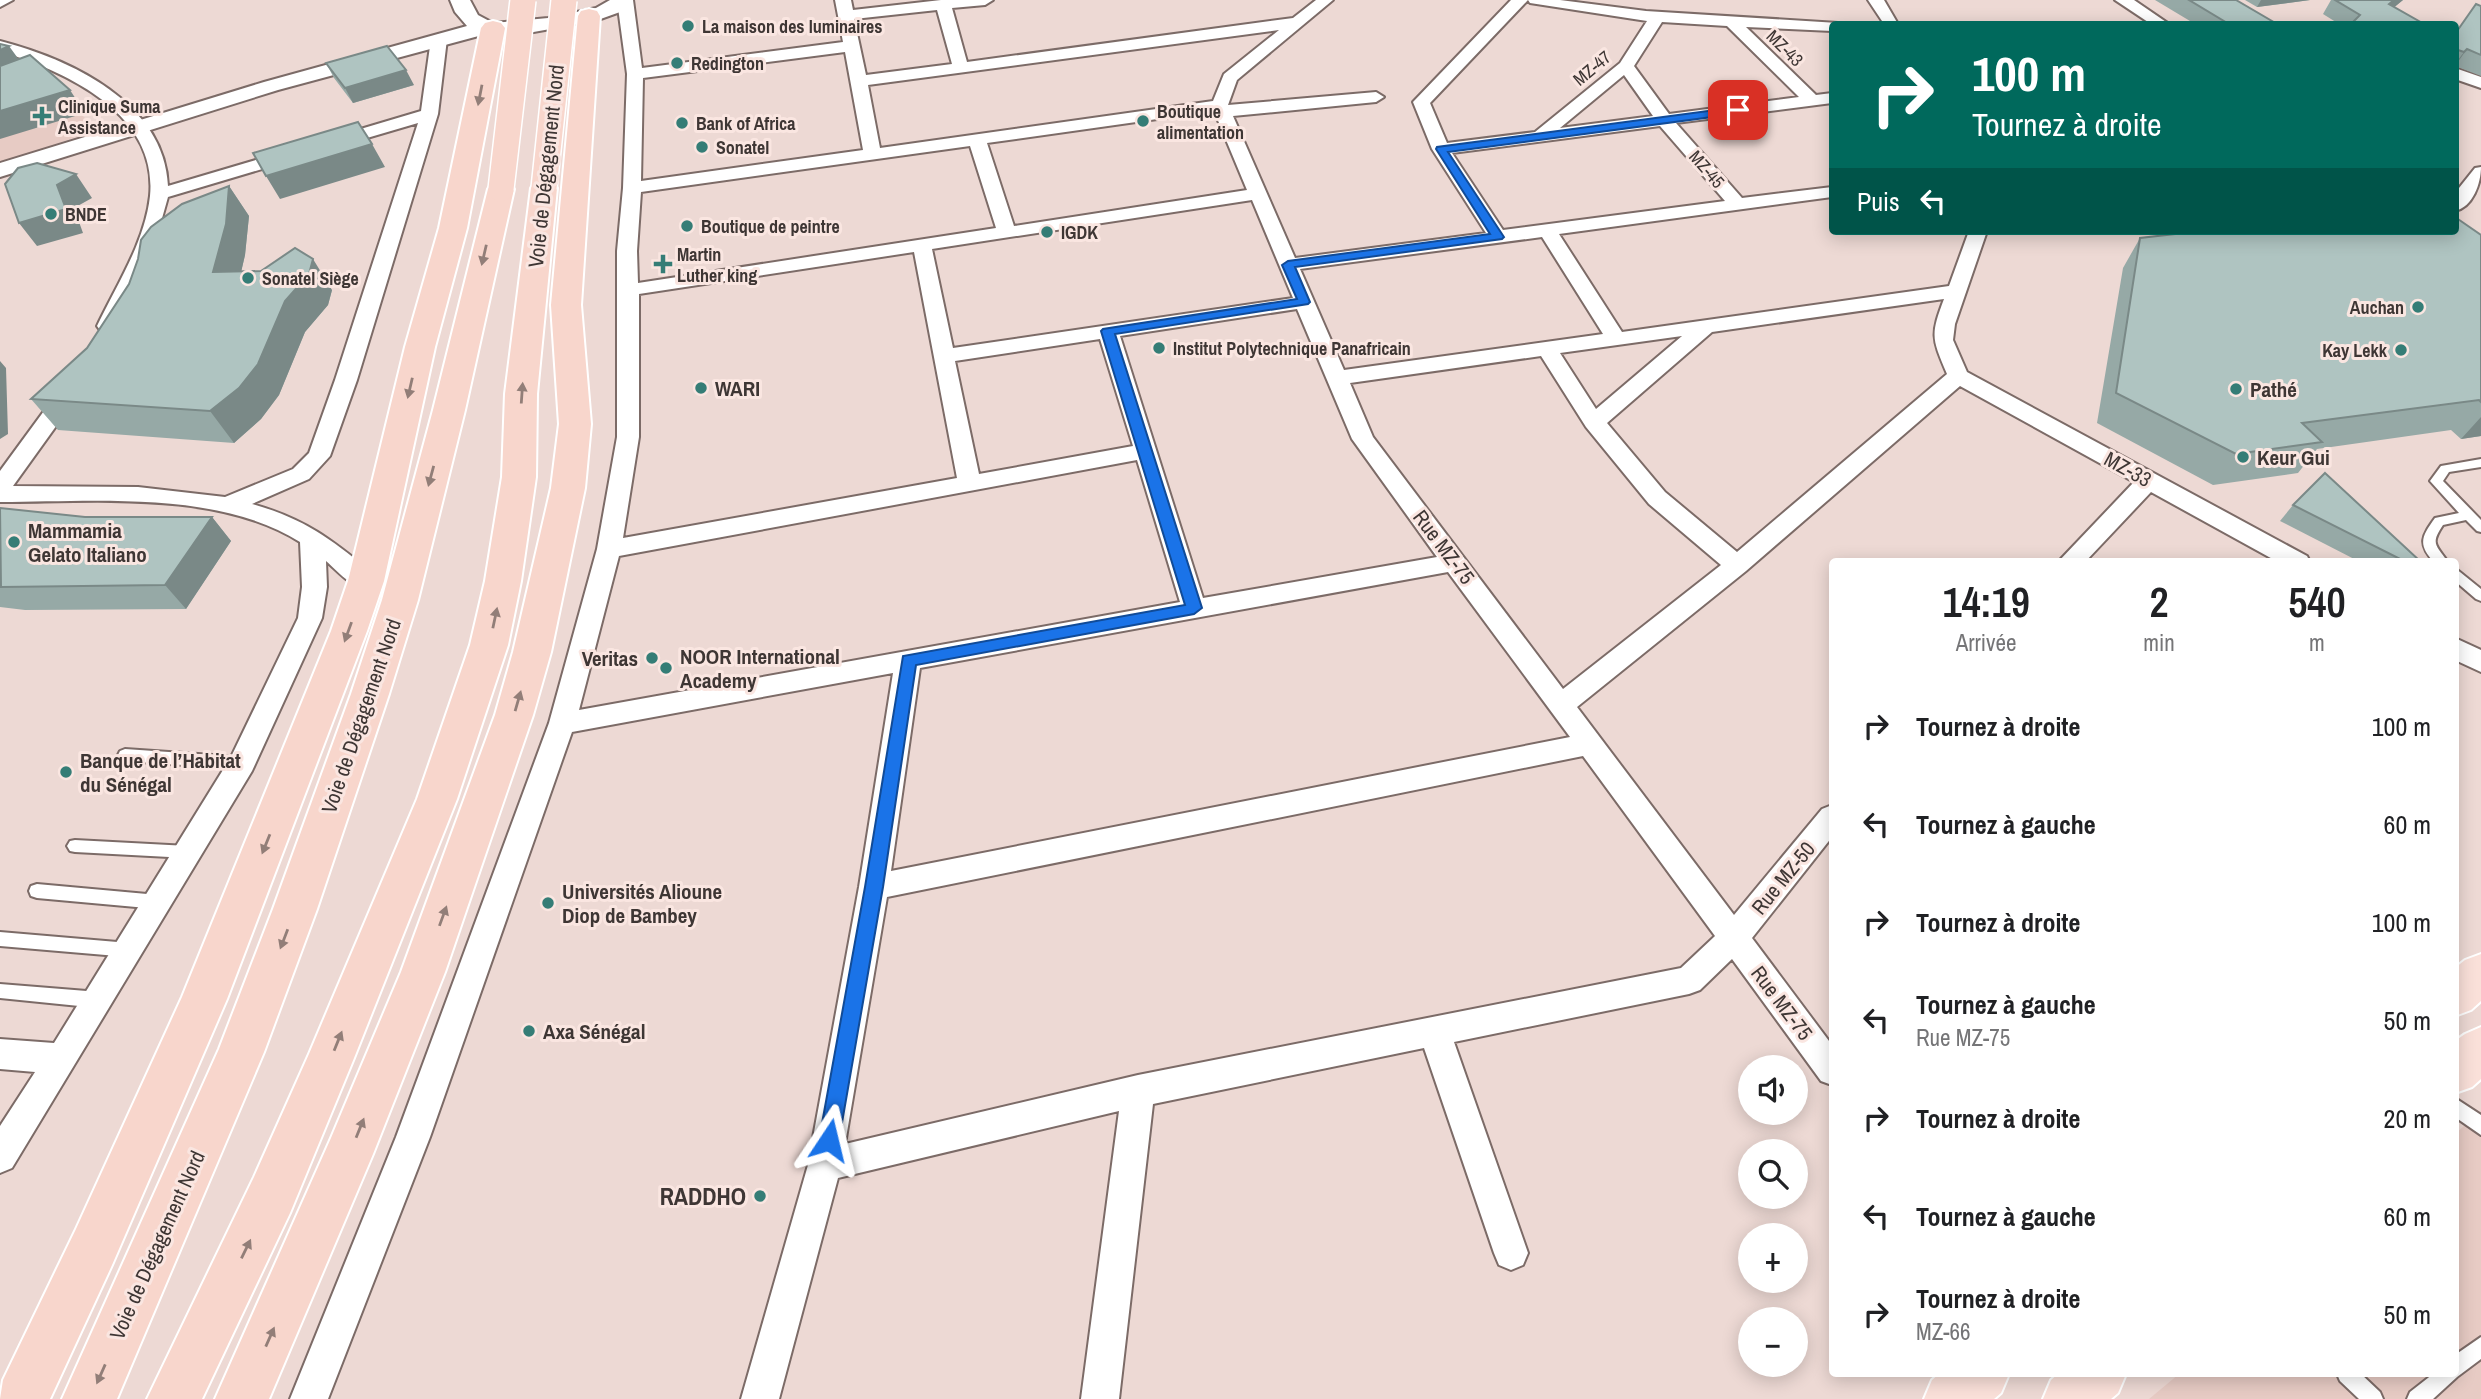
<!DOCTYPE html>
<html lang="fr">
<meta charset="utf-8">
<style>
body{margin:0;font-family:"Archivo Narrow",sans-serif;background:#f6f6f6;color:#202124;height:100vh;display:flex;flex-direction:column;font-size:26px;white-space:nowrap}
*{box-sizing:border-box;margin:0}
p{font-size:23px;color:#757577}
.icon{flex:none;width:38px;height:38px;fill:none;stroke:currentColor;stroke-width:2;stroke-linecap:round;stroke-linejoin:round}
.map{position:relative;flex:1;overflow:hidden}
.drawer{position:absolute;left:1829px;top:558px;width:630px;height:819px;display:flex;flex-direction:column;background:#fff;border-radius:7px;box-shadow:0 4px 18px #0003}
.drawer>*{flex:none}
.guide{position:absolute;left:1829px;top:21px;width:630px;height:214px;border-radius:7px;box-shadow:0 4px 18px #0003;background:#00695c;color:#fff;overflow:hidden}
.tools{position:absolute;left:1738px;top:1055px;display:grid;gap:14px}
.tools a{display:grid;place-items:center;width:70px;height:70px;border-radius:50%;background:#fff;box-shadow:0 4px 18px #0003;font-size:35px}
.pin{position:absolute;display:grid;place-items:center;width:60px;height:60px;color:#fff;margin:-30px;border-radius:14px;box-shadow:0 4px 10px #0006}
.me{position:absolute;width:77px;margin:-38px;rotate:10deg;stroke-linejoin:round;filter:drop-shadow(0 0 5px #0008)}
.turn{display:flex;align-items:center;gap:24px;height:147px;padding:0 28px;font-size:32px}
.turn .icon{width:91px;height:91px;stroke-width:2.5}
.turn b{display:block;font-size:49px;line-height:60px}
.then{display:flex;align-items:center;height:66px;padding:0 28px;background:#0003;gap:14px;font-size:26px}
.eta{display:flex;justify-content:space-evenly;align-items:center;height:119px;text-align:center}
.eta b{font-size:42px;font-weight:600;line-height:49px}
ul{padding:0;list-style:none}
li{display:flex;align-items:center;gap:21px;height:98px;padding:0 28px}
li div{flex:1}
li b{display:block;font-size:26px}
li em{font-style:normal}
.map>svg:first-child{display:block}
</style>
<div class="map">
<svg width="2481" height="1399" viewBox="0 0 2481 1399">
<rect width="100%" height="100%" fill="#edd9d4"/>
<path fill="#e7cbc4" d="M49 87 98 129 0 164V103Z
M2481 1111V1399H2149L2179 1374H2455V1134Z"/>
<g fill="none" stroke-linecap="round" stroke-linejoin="round">
<g stroke="#7c6b67" stroke-width="4">
<path id="service" d="M2481 459V467L2449 472 2443 481 2481 520V532L2477 531 2466 520 2443 525C2430 544 2436 545 2448 562H2434C2417 544 2422 536 2435 518L2459 513 2430 481 2441 466Z
M2455 568 2481 589V601L2476 599 2455 581Z
M125 749 242 757 247 759 249 763 247 767 242 769 125 761 120 759 118 755 120 751Z
M75 840 188 846 193 847 196 852 193 857 188 858 75 852 70 851 67 846 70 841Z
M37 884 158 895 164 897 166 902 164 907 158 909 37 898 31 896 29 891 31 886Z
M0 932 129 943 135 945 137 950 135 955 129 957 0 946Z
M0 984 99 992 105 995 107 1000 105 1005 99 1008 0 998Z
M2455 1098 2481 1115V1135L2455 1117Z
M2481 1337V1359L2457 1377 2433 1399H2407L2410 1392 2433 1374H2455V1355Z
M2337 1374H2361L2380 1392 2383 1399H2359L2340 1381Z"/>
</g>
<g stroke="#7c6b67" stroke-width="4">
<path id="minor" d="M0 0H13L0 7Z
M617 0H633L642 68 843 42 835 0H851L853 10 941 0H993L985 5 952 8 967 62 1293 18 1316 0H1333L1237 80 1228 105 1376 92 1384 97 1376 102 1233 116 1295 258 1486 233 1432 149 1413 102 1511 0H1560L1646 11 1838 23 1839 24H1832V31L1746 27 1816 95 1832 93V103L1676 123 1742 198 1832 187V197L1559 234 1622 332 1949 286 1969 231H1987L1955 324 1953 340 1967 372 2307 556 2310 562H2278L2151 492 2085 562H2058L2134 482 1960 386 1746 571 1577 707 1734 915 1822 809 1832 805V837L1752 938 1832 1045V1085L1821 1081 1732 959 1700 990 1689 994 1454 1042 1528 1253 1523 1265 1511 1270 1499 1265 1494 1253 1424 1048 1153 1104 1119 1399H1081L1119 1111 838 1178 779 1399H741L808 1165 859 887 893 673 572 732 430 1137 328 1399H290L396 1137 549 723 597 549 617 437V251L623 188 627 74ZM1528 0 1530 3 1647 21 1620 63 1535 132 1447 143 1430 103ZM937 10 952 64 866 75 854 19ZM1662 22 1727 26 1799 97 1669 114 1634 66ZM1279 30 1224 74 1213 101 880 148 868 85ZM845 52 863 150 641 181 643 78ZM1624 75 1653 116 1560 128ZM1214 111 1247 190 1014 226 987 143ZM1660 126 1725 201 1503 230 1452 153ZM970 146 996 228 638 283 637 251 641 192ZM1252 200 1293 298 953 348 932 249ZM1542 237 1603 334 1344 370 1300 269ZM914 252 957 478 623 538 639 437V294ZM1944 299C1930 336 1932 338 1947 374L1737 552 1665 492 1607 423 1712 332ZM1297 309 1352 439 1437 557 1203 598 1120 336ZM1682 336 1596 409 1560 353ZM1100 339 1133 446 979 474 955 361ZM1541 356 1586 427 1649 504 1721 565 1563 689 1373 437 1350 383ZM1137 460 1180 602 579 710 619 556ZM1448 572 1570 737 891 871 920 668ZM1583 756 1715 936 1681 968 1138 1075 845 1144 887 897Z
M1868 0H1884L1898 24H1884Z
M2115 0H2134L2169 24H2151Z
M439 34 447 39 438 114 357 380 330 456 309 479 252 504C306 519 332 540 375 575L378 581 375 587C355 593 340 573 326 561L327 587 322 618 252 771 12 1168 0 1173V1126L35 1072 0 1069V1039L54 1043 231 757 298 618 302 587 300 542C218 490 93 502 0 502V471L63 385H79L82 390 13 486 138 487 225 497 293 469 309 453 335 380 418 123 333 148 324 143 327 139 421 111 431 39Z
M0 41C70 59 165 103 168 186L293 149 302 154 299 158 168 197 154 247 117 326 114 330H100L97 326C116 286 145 242 150 196 158 113 66 72 0 51Z
M2455 68 2481 77V88L2455 79Z
M2481 167C2481 183 2473 207 2455 211V193L2475 168Z
M2455 638 2481 650V672L2455 660Z"/>
</g>
<g stroke="#7c6b67" stroke-width="4">
<path id="tertiary" d="M450 0H470L478 15 493 23 548 18 596 8 610 0H630L620 12 595 21 528 33 486 34 278 90 0 177V163L264 82 467 26 455 12Z"/>
</g>
<g stroke="#fff" stroke-width="4">
<path id="primary" d="M2481 954V1001L2471 1010 2455 1016V968L2465 960Z
M2481 1027V1079L2472 1087 2455 1093V1041L2465 1034Z
M1939 1374H2009L2001 1393 1994 1399H1924L1932 1380Z
M2058 1374H2126L2118 1393 2111 1399H2043L2051 1380Z"/>
</g>
<g stroke="#fff" stroke-width="4">
<path id="trunk" d="M589 9 597 11 600 16 581 305 591 424 585 488 551 652 533 715 445 972 373 1154 269 1399H215L331 1138 401 972 495 715 513 652 551 488 559 424 551 305 578 16 581 11Z
M493 21 501 23 505 28 467 228 435 347 384 581 367 631 227 999 112 1265 50 1399H0L3 1380 76 1229 182 997 331 631 348 581 405 347 439 228 481 28 485 23Z
M544 180 553 182 557 188 537 394 536 477 521 581 508 645 457 799 354 1058 290 1213 202 1399H147L254 1177 309 1054 417 799 470 645 485 581 502 477 505 394 531 188 535 182Z
M501 181 510 183 514 189 465 410 418 600 389 694 317 909 264 1052 117 1399H62L219 1049 273 909 351 694 382 600 433 410 488 189 492 183Z"/>
</g>
<use href="#service" fill="#fff" fill-rule="evenodd"/>
<use href="#minor" fill="#fff" fill-rule="evenodd"/>
<use href="#tertiary" fill="#fff" fill-rule="evenodd"/>
<use href="#primary" fill="#fae0d9" fill-rule="evenodd"/>
<use href="#trunk" fill="#f8d6cc" fill-rule="evenodd"/>
<g stroke="#fff" stroke-width="28" stroke-linecap="butt">
<path id="trunk-bridge" d="M544 188 564 0
M501 189 523 0"/>
</g>
<use href="#trunk-bridge" stroke="#f8d6cc" stroke-width="25"/>
</g>
<path fill="#96a9a6" d="M2155 0H2238V1L2277 24H2195Z
M2245 0H2310L2257 7Z
M2331 0H2403L2394 7 2424 24H2339L2323 14Z
M2481 6V76L2455 66V34Z
M326 63 414 85 353 103 334 78Z
M229 186 249 216 245 255 241 272 332 290 328 305 305 332 279 395 261 419 234 443 58 430 31 399 87 348 129 284 138 259Z
M2481 235V436L2461 439 2451 430 2317 449 2298 473 2213 485 2097 423 2123 268 2140 238Z
M2293 505 2419 562H2360L2280 521Z
M0 508 85 517H212L231 541 186 609 25 610 0 607Z"/>
<path fill="#7a8987" d="M2261 0H2310L2257 7Z
M2394 0H2403L2379 20 2389 4Z
M9 46 25 68 0 79V50Z
M2467 49 2455 66V64L2464 52Z
M406 70 414 85 353 103 345 88Z
M70 90 85 113 0 139V111Z
M372 144 385 167 280 199 266 176Z
M76 174 92 198 74 208 83 233 37 246 19 223 57 185Z
M229 186 249 216 245 255 234 303 213 272Z
M313 259 332 290 328 305 305 332 279 395 261 419 234 443 210 411Z
M0 361 6 368 8 434 0 439Z
M2481 417V436L2461 439Z
M212 517 231 541 186 609 165 585Z"/>
<path fill="#afc4c1" stroke="#7a8987" stroke-width="2" d="M2189 0H2236L2277 24H2229Z
M2335 0H2394L2389 4 2424 24H2351L2360 15Z
M2476 4 2481 6V55L2467 49 2464 52 2455 49V34Z
M0 44 9 46 0 50Z
M387 46 406 70 345 88 326 63Z
M30 55 70 90 0 111V66Z
M358 122 372 144 266 176 253 153Z
M37 163 76 174 57 185 66 209 19 223 5 184 18 168Z
M229 186 226 224 213 272 261 271 295 248 313 259 309 274 285 301 258 364 239 388 210 411 31 399 87 348 129 284 138 259 141 240 151 227 182 204Z
M2455 217 2481 235V402L2479 400 2302 423 2322 442 2236 454 2116 393 2140 238 2202 231H2455Z
M2325 473 2420 561 2419 562H2406L2293 505Z
M0 508 85 517H212L165 585 1 587Z"/>
<defs><path id="oneway-solid" d="M-6-.8H1V-3.2L6.5 0L1 3.2V.8H-6Z" transform="scale(1.75)"/></defs>
<g fill="#927e78">
<use href="#oneway-solid" transform="translate(480 95) rotate(101)"/>
<use href="#oneway-solid" transform="translate(484 255) rotate(103)"/>
<use href="#oneway-solid" transform="translate(410 388) rotate(103)"/>
<use href="#oneway-solid" transform="translate(522 393) rotate(-86)"/>
<use href="#oneway-solid" transform="translate(431 476) rotate(105)"/>
<use href="#oneway-solid" transform="translate(495 618) rotate(-78)"/>
<use href="#oneway-solid" transform="translate(348 632) rotate(110)"/>
<use href="#oneway-solid" transform="translate(518 701) rotate(-74)"/>
<use href="#oneway-solid" transform="translate(266 844) rotate(112)"/>
<use href="#oneway-solid" transform="translate(443 916) rotate(-70)"/>
<use href="#oneway-solid" transform="translate(284 939) rotate(111)"/>
<use href="#oneway-solid" transform="translate(338 1041) rotate(-68)"/>
<use href="#oneway-solid" transform="translate(360 1128) rotate(-68)"/>
<use href="#oneway-solid" transform="translate(246 1249) rotate(-64)"/>
<use href="#oneway-solid" transform="translate(270 1337) rotate(-66)"/>
<use href="#oneway-solid" transform="translate(101 1374) rotate(114)"/>
</g>
<path fill="#1a73e8" stroke="#114b97" stroke-width="2" d="M1738 107 1742 108V113L1448 152 1504 237 1502 239 1295 267 1310 302 1308 304 1115 334 1202 608 1194 614 916 665 883 887 839 1140 836 1147 829 1150 822 1147 819 1140 865 887 903 656 1185 605 1101 331 1103 329 1297 299 1282 265 1288 261 1490 234 1436 149 1437 147Z"/>
<g fill="#357d76" stroke="#fae6e1" stroke-width="2.5">
<circle cx="688" cy="26" r="7"/>
<circle cx="677" cy="63" r="7"/>
<path d="M38.5 105.5h7v7h7v7h-7v7h-7v-7h-7v-7h7z"/>
<circle cx="1143" cy="121" r="7"/>
<circle cx="682" cy="123" r="7"/>
<circle cx="702" cy="147" r="7"/>
<circle cx="51" cy="214" r="7"/>
<circle cx="687" cy="226" r="7"/>
<circle cx="1047" cy="232" r="7"/>
<path d="M659.5 253.5h7v7h7v7h-7v7h-7v-7h-7v-7h7z"/>
<circle cx="248" cy="278" r="7"/>
<circle cx="2418" cy="307" r="7"/>
<circle cx="1159" cy="348" r="7"/>
<circle cx="2401" cy="350" r="7"/>
<circle cx="701" cy="388" r="7"/>
<circle cx="2236" cy="389" r="7"/>
<circle cx="2243" cy="457" r="7"/>
<circle cx="14" cy="542" r="7"/>
<circle cx="652" cy="658" r="7"/>
<circle cx="666" cy="668" r="7"/>
<circle cx="66" cy="772" r="7"/>
<circle cx="548" cy="903" r="7"/>
<circle cx="529" cy="1031" r="7"/>
<circle cx="760" cy="1196" r="7"/>
</g>
<g text-anchor="middle" dominant-baseline="central" stroke-width="6" stroke-linejoin="round" paint-order="stroke">
<g font-size="18" font-weight="bold" fill="#3e3634" stroke="#fae6e1" text-anchor="start">
<text x="702" y="26">La maison des luminaires</text>
<text x="691" y="63">Redington</text>
<text x="58" y="106">Clinique Suma<tspan x="58" dy="21">Assistance</tspan></text>
<text x="1157" y="111">Boutique<tspan x="1157" dy="21">alimentation</tspan></text>
<text x="696" y="123">Bank of Africa</text>
<text x="716" y="147">Sonatel</text>
<text x="65" y="214">BNDE</text>
<text x="701" y="226">Boutique de peintre</text>
<text x="1061" y="232">IGDK</text>
<text x="677" y="254">Martin<tspan x="677" dy="21">Luther king</tspan></text>
<text x="262" y="278">Sonatel Siège</text>
<text x="2404" y="307" text-anchor="end">Auchan</text>
<text x="1173" y="348">Institut Polytechnique Panafricain</text>
<text x="2387" y="350" text-anchor="end">Kay Lekk</text>
</g>
<g font-size="18" fill="#3e3634" stroke="#fae6e1">
<text transform="translate(1785 48) rotate(45)">MZ-43</text>
<text transform="translate(1592 68) rotate(-40)">MZ-47</text>
<text transform="translate(1707 169) rotate(49)">MZ-45</text>
</g>
<g font-size="21" fill="#3e3634" stroke="#fae6e1">
<text transform="translate(546 166) rotate(-84)">Voie de Dégagement Nord</text>
<text transform="translate(2128 469) rotate(29)">MZ-33</text>
<text transform="translate(1444 547) rotate(53)">Rue MZ-75</text>
<text transform="translate(361 716) rotate(-71)">Voie de Dégagement Nord</text>
<text transform="translate(1783 878) rotate(-51)">Rue MZ-50</text>
<text transform="translate(1782 1003) rotate(53)">Rue MZ-75</text>
<text transform="translate(157 1245) rotate(-66)">Voie de Dégagement Nord</text>
</g>
<g font-size="21" font-weight="bold" fill="#3e3634" stroke="#fae6e1" text-anchor="start">
<text x="715" y="388">WARI</text>
<text x="2250" y="389">Pathé</text>
<text x="2257" y="457">Keur Gui</text>
<text x="28" y="530">Mammamia<tspan x="28" dy="24">Gelato Italiano</tspan></text>
<text x="680" y="656">NOOR International<tspan x="680" dy="24">Academy</tspan></text>
<text x="638" y="658" text-anchor="end">Veritas</text>
<text x="80" y="760">Banque de l’Habitat<tspan x="80" dy="24">du Sénégal</tspan></text>
<text x="562" y="891">Universités Alioune<tspan x="562" dy="24">Diop de Bambey</tspan></text>
<text x="543" y="1031">Axa Sénégal</text>
</g>
<g font-size="24" font-weight="bold" fill="#3e3634" stroke="#fae6e1" text-anchor="end">
<text x="746" y="1196">RADDHO</text>
</g>
</g>
</svg>
<div class="tools">
<a><svg class="icon" aria-label="sound" viewBox="0 0 24 24"><path d="M4 9h4l5-4v14l-5-4H4zM17 9q2 3 0 6"/></svg></a>
<a><svg class="icon" aria-label="search" viewBox="0 0 24 24"><circle cx="10" cy="10" r="6"/><path d="M15 15l6 6"/></svg></a>
<a>+</a>
<a>−</a>
</div>
<div class="pin" style="left:1738px;top:110px;background:#d93025"><svg class="icon" aria-label="arrive" viewBox="0 0 24 24"><path d="M6 21V4h12l-3 4 3 4H6"/></svg></div>
<svg class="me" style="left:829px;top:1140px" viewBox="-20 -20 40 40"><path d="M0-17L14 15 0 8-14 15z" fill="#1a73e8" stroke="#fff" stroke-width="4"/></svg>
<div class="guide">
<div class="turn"><svg class="icon" aria-label="right" viewBox="0 0 24 24"><path d="M7 20v-9h11M14 6l5 5-5 5"/></svg><div><b>100 m</b>Tournez à droite</div></div>
<div class="then">Puis<svg class="icon" aria-label="left" viewBox="0 0 24 24"><path d="M17 20v-9H6M10 6l-5 5 5 5"/></svg></div>
</div>
<section class="drawer">
<div class="eta">
<div><b>14:19</b><p>Arrivée</p></div>
<div><b>2</b><p>min</p></div>
<div><b>540</b><p>m</p></div>
</div>
<ul>
<li><svg class="icon" aria-label="right" viewBox="0 0 24 24"><path d="M7 20v-9h11M14 6l5 5-5 5"/></svg><div><b>Tournez à droite</b></div><em>100 m</em></li>
<li><svg class="icon" aria-label="left" viewBox="0 0 24 24"><path d="M17 20v-9H6M10 6l-5 5 5 5"/></svg><div><b>Tournez à gauche</b></div><em>60 m</em></li>
<li><svg class="icon" aria-label="right" viewBox="0 0 24 24"><path d="M7 20v-9h11M14 6l5 5-5 5"/></svg><div><b>Tournez à droite</b></div><em>100 m</em></li>
<li><svg class="icon" aria-label="left" viewBox="0 0 24 24"><path d="M17 20v-9H6M10 6l-5 5 5 5"/></svg><div><b>Tournez à gauche</b><p>Rue MZ-75</p></div><em>50 m</em></li>
<li><svg class="icon" aria-label="right" viewBox="0 0 24 24"><path d="M7 20v-9h11M14 6l5 5-5 5"/></svg><div><b>Tournez à droite</b></div><em>20 m</em></li>
<li><svg class="icon" aria-label="left" viewBox="0 0 24 24"><path d="M17 20v-9H6M10 6l-5 5 5 5"/></svg><div><b>Tournez à gauche</b></div><em>60 m</em></li>
<li><svg class="icon" aria-label="right" viewBox="0 0 24 24"><path d="M7 20v-9h11M14 6l5 5-5 5"/></svg><div><b>Tournez à droite</b><p>MZ-66</p></div><em>50 m</em></li>
</ul>
</section>
</div>
